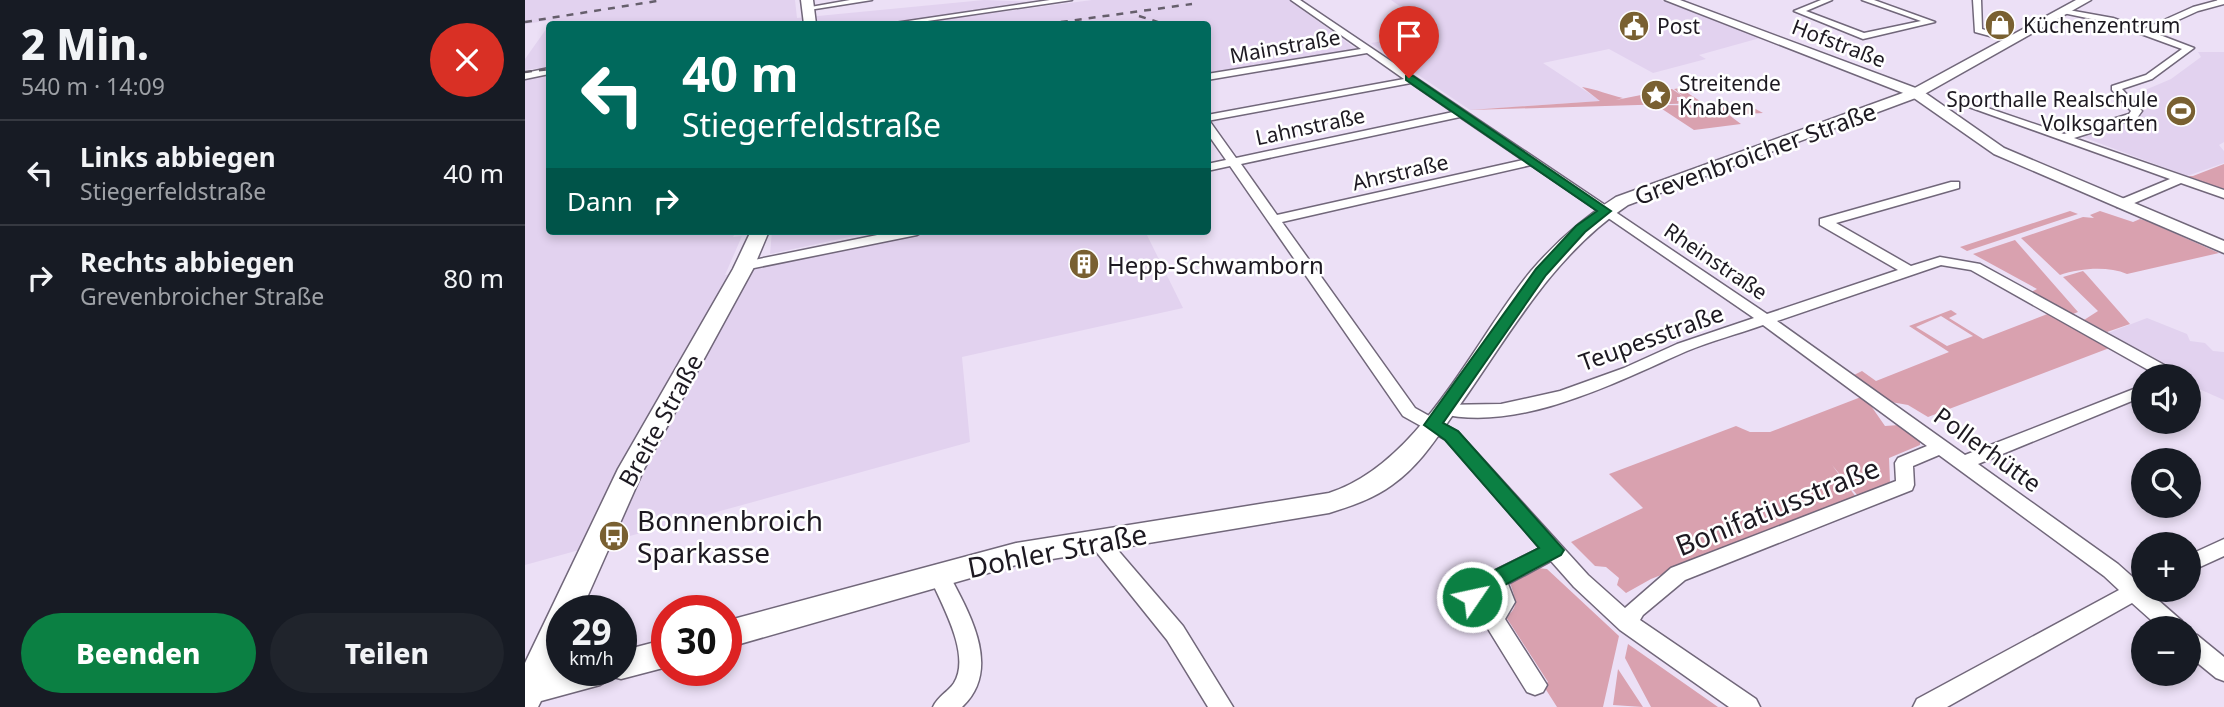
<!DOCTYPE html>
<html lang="de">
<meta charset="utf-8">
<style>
body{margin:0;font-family:"Noto Sans",sans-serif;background:#20242c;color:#f1f3f6;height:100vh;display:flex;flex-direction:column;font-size:26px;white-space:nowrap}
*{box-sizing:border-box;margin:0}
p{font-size:23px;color:#9ea1a6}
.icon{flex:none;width:38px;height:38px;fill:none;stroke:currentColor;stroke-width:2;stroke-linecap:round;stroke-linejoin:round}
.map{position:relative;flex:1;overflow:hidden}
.panel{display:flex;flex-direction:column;background:#171b24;width:525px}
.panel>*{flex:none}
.top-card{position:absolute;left:21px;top:21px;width:665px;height:214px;border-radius:7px;box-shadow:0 4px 10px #0003;background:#00695c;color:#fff;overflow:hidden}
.controls{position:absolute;left:1606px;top:364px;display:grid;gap:14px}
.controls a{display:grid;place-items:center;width:70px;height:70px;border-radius:50%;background:#171b24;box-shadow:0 4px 10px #0003;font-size:35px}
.speed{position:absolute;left:21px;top:595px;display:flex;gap:14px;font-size:35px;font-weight:700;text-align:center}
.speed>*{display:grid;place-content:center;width:91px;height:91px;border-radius:50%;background:#171b24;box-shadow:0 4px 10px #0003;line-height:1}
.speed small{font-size:18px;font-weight:400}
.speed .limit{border:10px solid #d22;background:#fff;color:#111}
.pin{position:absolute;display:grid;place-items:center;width:60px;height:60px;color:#fff;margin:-72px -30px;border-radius:50% 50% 50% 0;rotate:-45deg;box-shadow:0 0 7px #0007}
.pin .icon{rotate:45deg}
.me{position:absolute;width:77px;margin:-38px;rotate:56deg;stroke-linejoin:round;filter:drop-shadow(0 0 5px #0008)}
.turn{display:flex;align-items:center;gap:24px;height:147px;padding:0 21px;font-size:32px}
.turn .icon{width:91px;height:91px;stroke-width:2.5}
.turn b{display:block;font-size:49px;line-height:60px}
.then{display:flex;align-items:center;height:66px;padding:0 21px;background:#0003;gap:14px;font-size:26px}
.round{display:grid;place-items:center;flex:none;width:74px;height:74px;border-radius:37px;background:#20242c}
.head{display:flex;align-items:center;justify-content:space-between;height:119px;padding:0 21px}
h1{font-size:42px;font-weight:800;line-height:52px}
.cta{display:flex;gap:14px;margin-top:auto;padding:14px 21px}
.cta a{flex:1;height:80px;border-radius:42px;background:#0b8043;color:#fff;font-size:28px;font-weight:800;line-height:80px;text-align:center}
.cta a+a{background:#20242c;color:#f1f3f6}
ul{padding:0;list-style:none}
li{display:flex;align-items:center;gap:21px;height:105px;padding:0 21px;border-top:2px solid #363941}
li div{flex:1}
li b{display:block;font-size:26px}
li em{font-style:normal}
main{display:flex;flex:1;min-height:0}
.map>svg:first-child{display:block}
</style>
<main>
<section class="panel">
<div class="head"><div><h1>2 Min.</h1><p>540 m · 14:09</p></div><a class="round" style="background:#d93025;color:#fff"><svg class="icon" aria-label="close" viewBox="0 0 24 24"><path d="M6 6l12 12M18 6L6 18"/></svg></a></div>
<ul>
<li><svg class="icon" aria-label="left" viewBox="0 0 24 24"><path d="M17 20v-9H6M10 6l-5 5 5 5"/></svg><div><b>Links abbiegen</b><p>Stiegerfeldstraße</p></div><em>40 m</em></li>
<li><svg class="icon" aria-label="right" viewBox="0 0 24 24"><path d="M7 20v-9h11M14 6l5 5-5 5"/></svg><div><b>Rechts abbiegen</b><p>Grevenbroicher Straße</p></div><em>80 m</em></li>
</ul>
<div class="cta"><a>Beenden</a><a>Teilen</a></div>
</section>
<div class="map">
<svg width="1699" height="707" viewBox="0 0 1699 707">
<rect width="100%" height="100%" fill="#ece0f6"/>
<path fill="#e2d2ef" d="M0 0H270L272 18 459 0 514 2 355 24H25L27 20 0 24Z
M567 0H764L831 49 683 73 682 24H386Z
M866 0H1136L1235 38 1174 55 1181 59 1128 73 1084 49 1018 63 1076 101 945 110 846 43 912 32Z
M24 25V67L0 70V59Z
M1673 52H1699V142L1694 145 1699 151V163L1662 176 1555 136 1617 115 1618 110 1606 96 1646 79 1676 57Z
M24 73V231H211L208 237 217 236 200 275 410 231H620L658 308 437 357 445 442 0 565V78Z
M247 231H352L245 254Z
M1622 318 1662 334 1665 341 1680 343 1688 351 1699 352V400L1665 385 1664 376H1657L1649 368 1583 333Z"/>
<path fill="#d9a1af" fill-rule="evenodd" d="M1057 87C1071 89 1084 95 1098 98L1091 100 1121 94 1134 101 1123 94 1133 92 1145 98 1135 91 1147 89 1159 97H1152V101H1164L1149 89 1155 88 1178 103 945 110 1075 101Z
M1131 105 1225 106 1238 113 1204 115 1216 124 1169 130Z
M1699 164V190L1663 176H1668Z
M1545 211 1553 214 1442 251 1435 247Z
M1575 211 1608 222 1615 219 1622 221 1694 253 1602 274C1583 266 1556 268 1535 275L1496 238 1558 217 1569 218 1565 215Z
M1490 240 1553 312 1548 314 1506 292 1512 289 1448 254Z
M1558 271 1561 274 1605 324 1582 332 1559 320 1573 311 1538 277Z
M1426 310 1432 314 1424 318 1458 339 1525 313 1587 347 1403 417 1383 405 1366 402 1329 375 1337 371 1351 381 1424 352 1384 326ZM1416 316 1448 336 1422 346 1391 327Z
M1336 397 1344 403 1360 426 1374 425 1395 441V445L1364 458 1365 483 1333 496 1307 465 1331 497 1126 579 1101 593 1092 585 1094 578 1081 567 1070 566 1046 542 1118 508 1084 474 1211 426 1225 432H1245Z
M1012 568 1022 569 1094 636 1078 707H1032L1018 685 1023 682 981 617C996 606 989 597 985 582Z
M1103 644 1193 707H1126L1100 658Z
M1093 669 1118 707 1088 705Z"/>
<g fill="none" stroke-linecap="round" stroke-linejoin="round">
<g stroke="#71677a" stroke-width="3">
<path id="minor" d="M325 0H347L284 10 280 8Z
M525 0H547L382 24H363Z
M766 0H775L1242 314 1373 270 1295 225V219L1426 182H1434V188L1311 223 1386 266 1415 257 1455 264 1652 372 1654 376H1634L1446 270 1416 265 1252 321 1440 455 1619 385V396L1453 464 1593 564 1611 580 1619 579V590H1626L1625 593 1657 621 1660 628H1635L1607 603 1422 707H1388L1392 699 1594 590 1579 576 1414 455 1388 466 1389 485 1387 490 1160 580 1118 615 1115 620 1231 699 1235 707H1204L1095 630 1049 587 1026 561 983 584 990 602 980 619 1022 685 1018 692 1010 695 1002 692 960 624 944 615 938 598 948 581 1015 548 921 440 878 416 705 166 682 171V164L701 160 682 133V122L686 123 711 158 928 112 886 83 682 121V115L879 79 842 53 682 80V74L836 49ZM935 117 998 160 752 215 716 164ZM1006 165 1229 318 1152 344 1099 368 1035 391 976 404 914 405 912 409 914 413C992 434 1091 382 1162 351 1186 341 1213 334 1238 325L1402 446 1373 458 1370 463 1371 481 1146 568 1100 608 1063 575 933 432 890 408 757 222ZM965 593 968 596 969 603 962 606 959 597Z
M1296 0H1307L1281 11 1339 33 1396 21 1337 0H1349L1410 22 1338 39 1269 11Z
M1448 0H1456L1457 29 1487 38V42L1450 32Z
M1694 0H1699V4L1673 11 1627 32 1669 48 1627 79 1597 89 1617 111 1612 118 1549 138 1699 190V198L1656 183 1600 207H1592V201L1645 179 1430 102 1439 100 1539 134 1604 114 1606 111 1587 90V86L1621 75 1657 49 1586 23 1538 13V9L1588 18 1619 29 1668 7Z
M24 68V74L0 79V73Z
M372 231H399L392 235 219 270 212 266 219 262Z
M572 531 579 534 658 626 708 707H683L642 640 565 544 562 539 565 534Z
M1699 539V556L1664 572V555Z
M414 567 421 569C442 609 479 668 437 707H408C413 696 423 692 429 683 447 654 415 602 404 575L407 569Z
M1664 633 1672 635 1699 657V681L1691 678 1664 656Z"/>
</g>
<g stroke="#71677a" stroke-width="3">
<path id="tertiary" d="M1140 0H1155L1396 90 1479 148 1699 241V253L1469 154 1386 96Z
M1692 0H1699V3L1693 2Z"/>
</g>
<g stroke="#71677a" stroke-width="3">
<path id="secondary" d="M276 0H288L291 24H279Z
M1551 0H1566L1396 96 1103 205C1025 257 983 338 930 412 911 439 894 466 867 485 848 499 826 506 804 513L491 565 201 648V621L491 543 804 493C895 464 948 342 1006 271 1031 242 1058 218 1091 197L1386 90Z
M226 231H244L228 269 119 469 56 611H37V654L31 667 37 665V670H96V651L142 639V667L96 679 88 677 75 685 16 701 13 707H0V663L25 611 93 469 208 269Z"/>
</g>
<use href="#minor" fill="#fff" fill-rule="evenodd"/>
<use href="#tertiary" fill="#fff" fill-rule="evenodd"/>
<use href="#secondary" fill="#fff" fill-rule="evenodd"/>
<path stroke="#665f6c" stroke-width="2.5" stroke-dasharray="7 7" stroke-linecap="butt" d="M614 16 639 24
M0 22 138 0
M522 24 667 4
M0 72 24 69"/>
</g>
<path fill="#0b8043" stroke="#07532c" stroke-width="2" d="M881 76H888L1086 211 1060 232 1021 275 918 423 933 431 1039 550 1036 555 959 596 954 603 947 606 939 603 936 597 944 583 1014 548 920 440 899 425 1011 269 1051 226 1072 211 881 80Z"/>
<defs>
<g id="shop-disc" transform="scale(1.575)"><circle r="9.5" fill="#796031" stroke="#fff"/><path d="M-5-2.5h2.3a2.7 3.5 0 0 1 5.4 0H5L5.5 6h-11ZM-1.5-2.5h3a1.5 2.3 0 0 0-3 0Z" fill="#fff"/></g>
<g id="civic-disc" transform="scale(1.575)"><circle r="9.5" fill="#796031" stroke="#fff"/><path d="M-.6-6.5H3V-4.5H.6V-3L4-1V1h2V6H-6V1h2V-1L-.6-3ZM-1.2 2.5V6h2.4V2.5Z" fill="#fff"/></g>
<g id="sight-disc" transform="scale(1.575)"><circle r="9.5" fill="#796031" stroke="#fff"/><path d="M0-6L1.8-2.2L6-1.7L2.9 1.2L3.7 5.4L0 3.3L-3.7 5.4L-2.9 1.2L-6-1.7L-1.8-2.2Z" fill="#fff"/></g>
<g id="stadium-disc" transform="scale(1.575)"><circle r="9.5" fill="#796031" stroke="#fff"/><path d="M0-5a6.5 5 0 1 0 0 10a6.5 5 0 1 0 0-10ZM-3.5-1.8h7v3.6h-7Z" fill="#fff"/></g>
<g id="building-disc" transform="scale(1.575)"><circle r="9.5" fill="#796031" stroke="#fff"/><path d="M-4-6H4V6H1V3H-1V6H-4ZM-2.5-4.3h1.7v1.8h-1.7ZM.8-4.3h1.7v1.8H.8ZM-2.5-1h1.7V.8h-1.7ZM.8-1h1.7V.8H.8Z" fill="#fff"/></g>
<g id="bus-disc" transform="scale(1.575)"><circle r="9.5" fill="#796031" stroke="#fff"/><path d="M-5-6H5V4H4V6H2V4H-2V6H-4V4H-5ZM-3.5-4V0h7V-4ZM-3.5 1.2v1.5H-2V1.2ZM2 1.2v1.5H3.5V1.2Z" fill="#fff"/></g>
</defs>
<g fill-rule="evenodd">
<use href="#shop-disc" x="1475" y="25"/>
<use href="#civic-disc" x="1109" y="26"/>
<use href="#sight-disc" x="1131" y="95"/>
<use href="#stadium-disc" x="1656" y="111"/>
<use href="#building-disc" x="559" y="264"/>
<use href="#bus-disc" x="89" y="536"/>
</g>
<g text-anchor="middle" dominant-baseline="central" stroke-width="5" stroke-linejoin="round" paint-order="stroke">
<g font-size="21" fill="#1d1921" stroke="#fff" text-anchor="start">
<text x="1498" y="25">Küchenzentrum</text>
<text x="1132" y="26">Post</text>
<text x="1154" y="83">Streitende<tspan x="1154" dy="24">Knaben</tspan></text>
<text x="1633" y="99" text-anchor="end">Sporthalle Realschule<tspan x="1633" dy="24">Volksgarten</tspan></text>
</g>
<g font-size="21" fill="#1d1921" stroke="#fff">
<text transform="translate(1314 43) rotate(21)">Hofstraße</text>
<text transform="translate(760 46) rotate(-10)">Mainstraße</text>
<text transform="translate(785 126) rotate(-12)">Lahnstraße</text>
<text transform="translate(875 172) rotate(-13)">Ahrstraße</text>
<text transform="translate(1191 261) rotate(34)">Rheinstraße</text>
</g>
<g font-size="24" fill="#1d1921" stroke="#fff">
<text transform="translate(1230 153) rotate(-20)">Grevenbroicher Straße</text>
<text transform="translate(1126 337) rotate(-20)">Teupesstraße</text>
<text transform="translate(135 420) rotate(-61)">Breite Straße</text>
<text transform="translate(1463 449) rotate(36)">Pollerhütte</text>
</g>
<g font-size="24" fill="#1d1921" stroke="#fff" text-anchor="start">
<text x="582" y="264">Hepp-Schwamborn</text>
</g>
<g font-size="28" fill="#1d1921" stroke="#fff">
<text transform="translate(1252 506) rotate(-22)">Bonifatiusstraße</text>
<text transform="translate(532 550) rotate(-11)">Dohler Straße</text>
</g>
<g font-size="28" fill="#1d1921" stroke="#fff" text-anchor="start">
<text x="112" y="520">Bonnenbroich<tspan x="112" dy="32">Sparkasse</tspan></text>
</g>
</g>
</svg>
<div class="controls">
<a><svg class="icon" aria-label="sound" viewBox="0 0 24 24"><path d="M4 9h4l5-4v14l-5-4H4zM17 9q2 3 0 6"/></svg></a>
<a><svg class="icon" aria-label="search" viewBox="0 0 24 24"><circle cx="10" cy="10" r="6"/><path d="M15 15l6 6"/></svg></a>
<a>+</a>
<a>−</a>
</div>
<div class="speed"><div>29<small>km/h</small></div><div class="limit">30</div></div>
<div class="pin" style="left:884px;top:78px;background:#d93025"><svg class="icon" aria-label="arrive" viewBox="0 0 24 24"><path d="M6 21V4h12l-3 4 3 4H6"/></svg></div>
<svg class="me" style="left:947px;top:597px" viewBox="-20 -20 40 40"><circle r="17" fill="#0b8043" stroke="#fff" stroke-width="3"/><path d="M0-11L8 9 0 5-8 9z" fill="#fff"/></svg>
<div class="top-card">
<div class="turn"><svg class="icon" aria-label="left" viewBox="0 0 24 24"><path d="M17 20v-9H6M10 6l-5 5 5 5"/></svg><div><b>40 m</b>Stiegerfeldstraße</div></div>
<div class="then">Dann<svg class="icon" aria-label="right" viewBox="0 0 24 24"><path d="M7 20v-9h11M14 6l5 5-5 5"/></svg></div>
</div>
</div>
</main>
